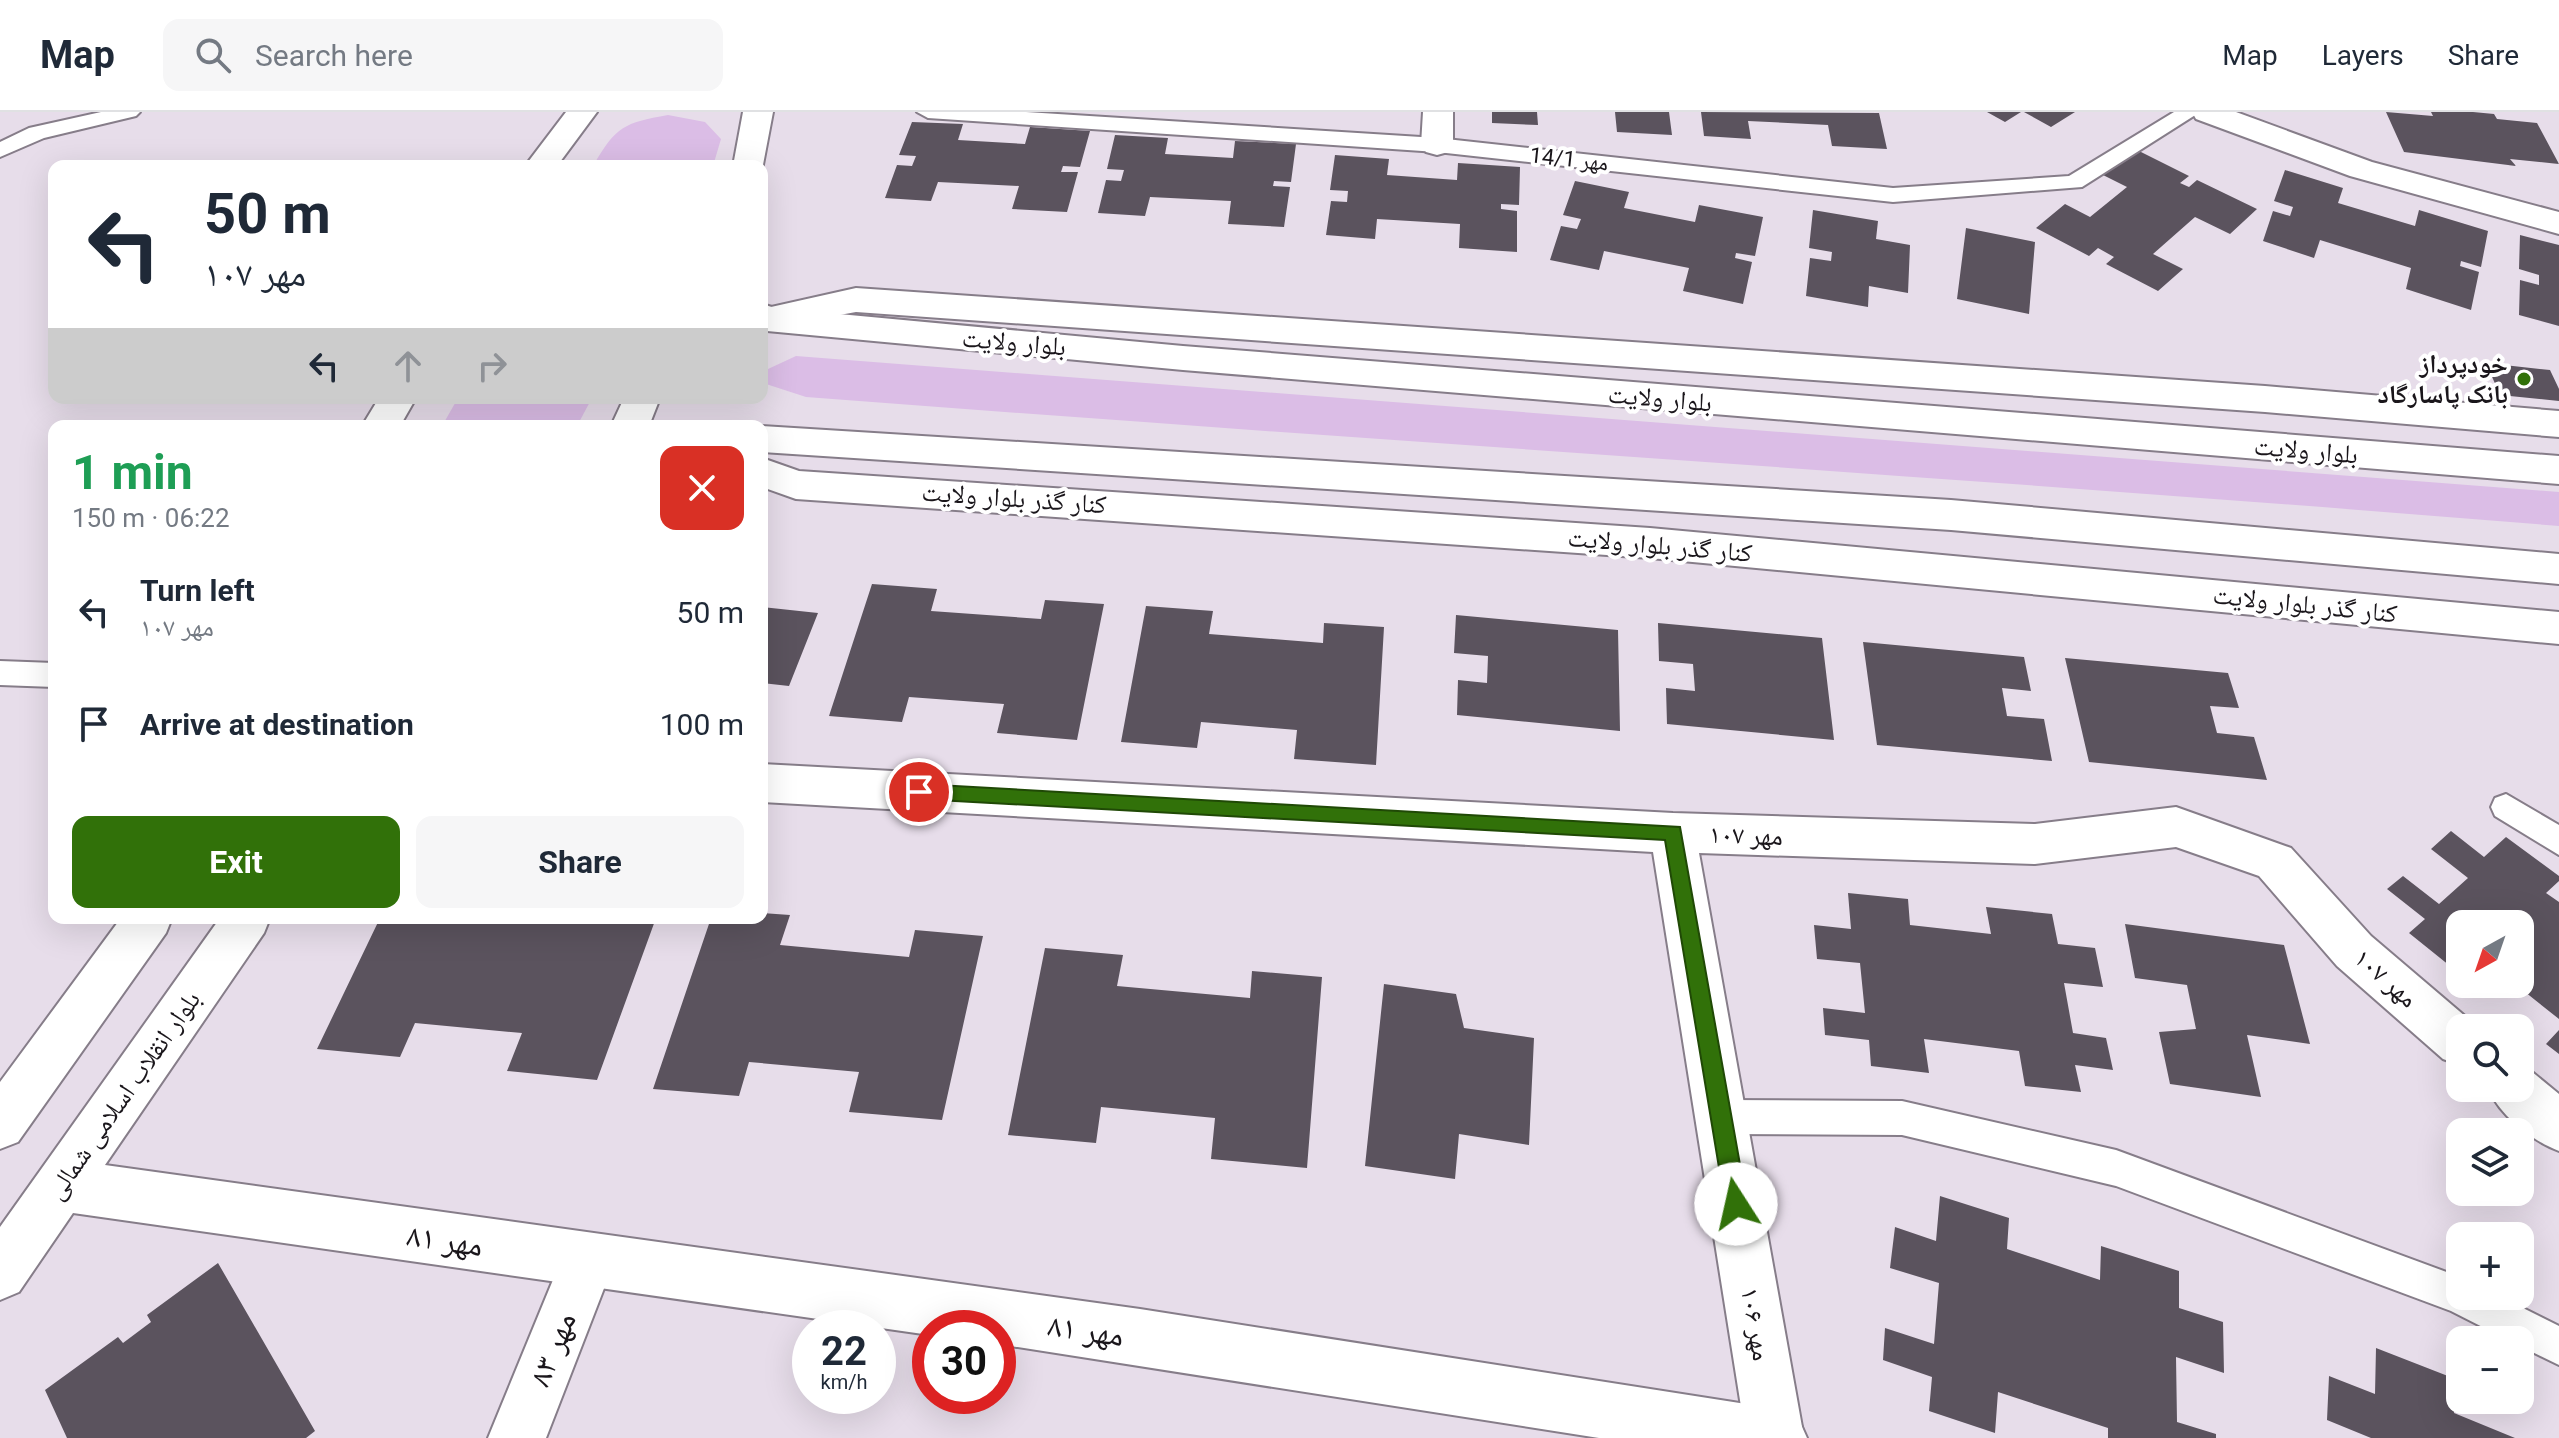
<!DOCTYPE html>
<meta charset="utf-8">
<style>
body{margin:0;font-family:Roboto,"Noto Naskh Arabic",sans-serif;background:#f6f6f7;color:#1f2937;height:100vh;display:flex;flex-direction:column;font-size:30px;white-space:nowrap}
*{box-sizing:border-box;margin:0}
p{font-size:26px;color:#747a83}
.icon{flex:none;width:44px;height:44px;fill:none;stroke:currentColor;stroke-width:2;stroke-linecap:round;stroke-linejoin:round}
.map{position:relative;flex:1;overflow:hidden}
.drawer{position:absolute;left:48px;top:308px;width:720px;height:504px;display:flex;flex-direction:column;background:#fff;border-radius:16px;box-shadow:0 8px 32px #0002}
.drawer>*{flex:none}
.banner{position:absolute;left:48px;top:48px;width:720px;height:244px;border-radius:16px;box-shadow:0 8px 32px #0002;background:#fff;color:#1f2937;overflow:hidden}
.needle{width:52px;rotate:220deg}
.buttons{position:absolute;left:2446px;top:798px;display:grid;gap:16px}
.buttons a{display:grid;place-items:center;width:88px;height:88px;border-radius:16px;background:#fff;box-shadow:0 8px 32px #0002;font-size:40px}
.speed{position:absolute;left:792px;top:1198px;display:flex;gap:16px;font-size:40px;font-weight:700;text-align:center}
.speed>*{display:grid;place-content:center;width:104px;height:104px;border-radius:50%;background:#fff;box-shadow:0 8px 32px #0002;line-height:1}
.speed small{font-size:20px;font-weight:400}
.speed .limit{border:12px solid #d22;background:#fff;color:#111}
.pin{position:absolute;display:grid;place-items:center;width:68px;height:68px;color:#fff;margin:-34px;border:4px solid #fff;border-radius:50%;box-shadow:0 2px 8px #0007}
.me{position:absolute;width:88px;margin:-44px;rotate:350deg;stroke-linejoin:round;filter:drop-shadow(0 0 6px #0008)}
.turn{display:flex;align-items:center;gap:28px;height:168px;padding:0 24px;font-size:36px}
.turn .icon{width:104px;height:104px;stroke-width:2.5}
.turn b{display:block;font-size:56px;line-height:68px}
.lanes{display:flex;align-items:center;height:76px;padding:0 24px;background:#0003;justify-content:center;gap:40px;direction:ltr}
.lanes .off{opacity:.35}
.round{display:grid;place-items:center;flex:none;width:84px;height:84px;border-radius:16px;background:#f6f6f7}
.head{display:flex;align-items:center;justify-content:space-between;height:136px;padding:0 24px}
h1{font-size:48px;font-weight:700;line-height:60px;color:#1e9e55}
.cta{display:flex;gap:16px;margin-top:auto;padding:16px 24px}
.cta a{flex:1;height:92px;border-radius:16px;background:#317109;color:#fff;font-size:32px;font-weight:700;line-height:92px;text-align:center}
.cta a+a{background:#f6f6f7;color:#1f2937}
ul{padding:0;list-style:none}
li{display:flex;align-items:center;gap:24px;height:112px;padding:0 24px}
li div{flex:1}
li b{display:block;font-size:30px}
li em{font-style:normal}
header{display:flex;align-items:center;gap:48px;box-sizing:border-box;height:112px;padding:0 40px;background:#fff;border-bottom:2px solid #e0e1e3}
header strong{font-size:38px}
nav{display:flex;gap:44px;margin-inline-start:auto;font-size:28px}
.search{width:560px;height:72px;background:#f6f6f7;display:flex;align-items:center;gap:20px;box-sizing:border-box;padding:0 28px;border-radius:16px;color:#747a83;font-size:30px}
.map>svg:first-child{display:block}
</style>
<header>
<strong>Map</strong>
<div class="search"><svg class="icon" aria-label="search" viewBox="0 0 24 24"><circle cx="10" cy="10" r="6"/><path d="M15 15l6 6"/></svg>Search here</div>
<nav><a>Map</a><a>Layers</a><a>Share</a></nav>
</header>
<div class="map">
<svg width="2559" height="1326" viewBox="0 0 2559 1326">
<rect width="100%" height="100%" fill="#e7ddea"/>
<path fill="#dbbde6" d="M668 3 705 10 721 27 713 54H593C616 14 624 11 668 3Z
M796 244 2559 380V414C1975 366 1390 330 806 285L766 272 768 257Z
M458 286H592L577 314H442Z"/>
<path fill="#5b535e" d="M1492 0H1537L1538 13 1492 11Z
M1615 0H1669L1672 23 1617 20Z
M1701 0 1879 1 1887 37 1832 34 1828 13 1748 9 1751 27 1704 24Z
M1987 0H2021L2005 10Z
M2024 0H2075L2051 15Z
M2386 0 2433 4 2431 0H2473L2494 2 2497 7 2537 11 2559 52 2510 47 2516 54 2404 40Z
M912 10 963 12 958 28 1025 32 1030 15 1090 19 1080 55 1063 54 1061 60H1078L1067 100 1012 97 1019 74 938 70 931 89 885 86 897 53 912 54 916 44 899 43Z
M1115 23 1168 26 1165 42 1233 46 1235 29 1296 32 1291 70 1274 69 1273 74 1290 75 1284 115 1228 112 1231 89 1150 85 1145 104 1098 101 1106 68 1121 69 1124 58 1107 57Z
M2133 36 2189 64 2180 71 2189 75 2197 68 2257 97 2230 122 2195 105 2153 142 2183 157 2158 179 2106 152 2114 145 2098 136 2089 144 2036 116 2065 92 2090 105 2127 75 2101 62Z
M1335 43 1389 47 1387 63 1457 68 1458 51 1520 55 1519 93 1501 92V97L1517 99V140L1459 136 1460 112 1377 107 1375 127 1326 123 1331 89 1347 90 1348 79 1330 78Z
M2285 58 2343 76 2338 91 2415 114 2419 98 2488 119 2481 155 2461 149 2460 154 2479 160 2471 198 2406 177 2411 156 2320 128 2314 146 2263 129 2273 99 2290 104 2293 95 2274 89Z
M1575 69 1629 80 1624 96 1695 110 1699 93 1763 105 1755 144 1736 141 1735 146 1752 150 1743 192 1683 179 1689 156 1604 139 1599 158 1550 148 1561 114 1577 117 1581 107 1563 103Z
M1813 98 1878 109 1876 127 1910 133 1908 181 1869 174 1868 195 1806 184 1810 146 1831 149 1832 140 1809 136Z
M1966 116 2035 130 2029 202 1957 187Z
M2520 123 2559 133V214L2519 203 2520 168 2539 173V163L2519 157Z
M2486 251 2550 258 2559 277V289L2500 283Z
M872 472 937 477 931 499 1041 507 1045 488 1104 492 1077 628 997 621 1004 592 909 585 902 610 829 604Z
M1146 494 1213 499 1209 522 1323 531 1324 511 1384 515 1376 653 1294 647 1297 618 1201 610 1197 636 1121 630Z
M762 495 818 501 789 574 762 571Z
M1456 503 1618 518 1620 619 1457 603 1458 568 1487 571 1488 544 1454 541Z
M1658 511 1822 526 1834 628 1667 612 1666 576 1695 579 1693 552 1659 549Z
M1863 530 2024 545 2031 579 2002 576 2007 604 2044 607 2052 649 1877 633Z
M2065 546 2228 561 2239 596 2210 594 2217 621 2254 625 2267 668 2089 650Z
M2451 719 2484 745 2506 725 2559 764V769L2546 781 2559 790V907L2515 872H2520V812H2460V862L2409 821 2425 807 2387 777 2403 764 2439 792 2468 766 2431 737Z
M1848 781 1908 787 1910 813 1991 822 1986 795 2052 802 2058 832 2095 836 2103 875 2064 871 2073 921 2106 926 2113 958 2075 953 2081 980 2025 974 2019 939 1924 927 1929 961 1871 954 1869 928 1825 923 1823 896 1865 901 1860 851 1817 847 1814 813 1851 817Z
M762 801 790 803 780 833 909 845 915 818 983 824 942 1008 849 1000 859 960 749 950 739 984 653 977 711 806H762Z
M380 806 586 809 587 806H656L597 968 507 959 522 921 415 911 400 945 317 937Z
M2125 812 2284 833 2310 932 2247 923 2261 985 2170 972 2159 920 2196 917 2187 873 2135 866Z
M1045 836 1123 843 1117 874 1250 886 1252 859 1322 865 1307 1056 1211 1047 1215 1006 1101 995 1096 1031 1008 1023Z
M1384 872 1456 882 1464 916 1534 926 1529 1033 1459 1022 1455 1067 1365 1054Z
M2559 918V942L2546 932Z
M1940 1084 2009 1106 2007 1137 2100 1168 2101 1134 2179 1159V1196L2223 1210 2224 1261 2176 1245 2177 1310 2216 1322V1326H2108V1316L1998 1280 1995 1321 1929 1299 1932 1265 1883 1248 1885 1216 1934 1232 1939 1171 1890 1156 1895 1115 1936 1129Z
M218 1151 315 1319 306 1326H67L45 1278 118 1225 123 1231 151 1210 147 1203Z
M2376 1236 2453 1266 2454 1301 2515 1326H2371L2327 1308 2329 1264 2375 1282Z"/>
<g fill="none" stroke-linecap="round" stroke-linejoin="round">
<g stroke="#867d89" stroke-width="4">
<path id="lane" d="M101 0H140L136 4 44 26 0 45V30L29 16Z
M917 0H1026L1437 26 1893 76 2069 64 2174 0H2200L2082 75 1893 90 1437 40 928 6Z
M0 549 54 551V575L0 573Z
M2506 682 2559 713V743L2495 704 2491 695 2495 686Z
M1721 988 1902 989 2116 1038 2460 1165V1184H2499L2559 1214V1253L2520 1234V1228H2508L2451 1199 2116 1074 1902 1023 1721 1022 1709 1017 1704 1005 1709 993Z"/>
</g>
<g stroke="#867d89" stroke-width="4">
<path id="street" d="M1423 0H1453V33L1448 40 1437 43 1426 40 1421 33Z
M2192 0H2236L2372 50 2559 100V122L2350 64 2196 7Z
M856 176 2265 274 2559 299V325L2265 300 856 200 762 217V197Z
M762 346 799 359 1650 416 2559 500V532L1650 446 796 387 762 375Z
M762 652 1673 701 2035 712 2176 695 2291 736 2371 824 2479 916H2460V953L2443 947 2337 854 2259 764 2176 735 2035 752 1699 741 1804 1326H1746L1653 740 762 690Z
M2520 955 2531 959 2559 982V1039C2531 1028 2500 1004 2488 976H2520Z
M588 1121 607 1129 615 1148 546 1326H488L569 1129Z"/>
</g>
<g stroke="#867d89" stroke-width="4">
<path id="secondary" d="M566 0H597L557 54H525Z
M743 0H773L762 58V54H733Z
M762 192 775 196 1183 234 2559 344V372L1183 258 767 219 762 217Z
M379 286H416L400 314H362Z
M624 286H660L649 314H611Z
M761 314H762L1951 388 2559 442V472L1951 418 762 340Z
M121 806H172L166 821 18 1030 0 1037V970Z
M220 806H270L264 821 105 1053 1140 1197 1778 1297 1798 1306 1807 1326H1599L998 1232V1216H930V1223L73 1101 19 1180 0 1188V1115Z"/>
</g>
<use href="#lane" fill="#fff" fill-rule="evenodd"/>
<use href="#street" fill="#fff" fill-rule="evenodd"/>
<use href="#secondary" fill="#fff" fill-rule="evenodd"/>
</g>
<path fill="#317109" stroke="#204906" stroke-width="2" d="M919 672 1680 715 1747 1092 1743 1100 1736 1103 1728 1100 1725 1092 1665 728 919 687 913 685 910 680 913 674Z"/>
<circle fill="#317109" stroke="#fff" stroke-width="3" cx="2524" cy="267" r="8"/>
<g text-anchor="middle" dominant-baseline="central" stroke-width="8" stroke-linejoin="round" paint-order="stroke">
<g font-size="22" fill="#1a161b" stroke="#fff">
<text transform="translate(1569 47) rotate(6)">مهر 14/1</text>
</g>
<g font-size="26" fill="#1a161b" stroke="#fff">
<text transform="translate(1014 230) rotate(5)">بلوار ولایت</text>
<text transform="translate(1660 286) rotate(5)">بلوار ولایت</text>
<text transform="translate(2306 338) rotate(5)">بلوار ولایت</text>
<text transform="translate(1014 386) rotate(4)">کنار گذر بلوار ولایت</text>
<text transform="translate(1660 433) rotate(5)">کنار گذر بلوار ولایت</text>
<text transform="translate(2305 492) rotate(6)">کنار گذر بلوار ولایت</text>
<text transform="translate(1746 723) rotate(2)">مهر ۱۰۷</text>
<text transform="translate(2386 866) rotate(41)">مهر ۱۰۷</text>
<text transform="translate(123 983) rotate(-55)">بلوار انقلاب اسلامی شمالی</text>
<text transform="translate(1756 1212) rotate(80)">مهر ۱۰۶</text>
</g>
<g font-size="26" font-weight="bold" fill="#1a161b" stroke="#fff" text-anchor="end">
<text x="2508" y="252">خودپرداز<tspan x="2508" dy="30">بانک پاسارگاد</tspan></text>
</g>
<g font-size="32" fill="#1a161b" stroke="#fff">
<text transform="translate(445 1128) rotate(8)">مهر ۸۱</text>
<text transform="translate(1086 1218) rotate(8)">مهر ۸۱</text>
<text transform="translate(552 1237) rotate(-68)">مهر ۸۳</text>
</g>
</g>
</svg>
<div class="buttons">
<a><svg class="needle" viewBox="-14 -14 28 28"><path d="M0-13l5 13h-10z" fill="#e53935"/><path d="M0 13l5-13h-10z" fill="#747a83"/></svg></a>
<a><svg class="icon" aria-label="search" viewBox="0 0 24 24"><circle cx="10" cy="10" r="6"/><path d="M15 15l6 6"/></svg></a>
<a><svg class="icon" aria-label="layers" viewBox="0 0 24 24"><path d="M12 4l9 5-9 5-9-5zM3 14l9 5 9-5"/></svg></a>
<a>+</a>
<a>−</a>
</div>
<div class="speed"><div>22<small>km/h</small></div><div class="limit">30</div></div>
<div class="pin" style="left:919px;top:680px;background:#d93025"><svg class="icon" aria-label="arrive" viewBox="0 0 24 24"><path d="M6 21V4h12l-3 4 3 4H6"/></svg></div>
<svg class="me" style="left:1736px;top:1092px" viewBox="-20 -20 40 40"><circle r="19" fill="#fff"/><path d="M0-13L10 11 0 6-10 11z" fill="#317109"/></svg>
<div class="banner">
<div class="turn"><svg class="icon" aria-label="left" viewBox="0 0 24 24"><path d="M17 20v-9H6M10 6l-5 5 5 5"/></svg><div><b>50 m</b>مهر ۱۰۷</div></div>
<div class="lanes"><svg class="icon" aria-label="left" viewBox="0 0 24 24"><path d="M17 20v-9H6M10 6l-5 5 5 5"/></svg><svg class="icon off" aria-label="ahead" viewBox="0 0 24 24"><path d="M12 20V5M6 11l6-6 6 6"/></svg><svg class="icon off" aria-label="right" viewBox="0 0 24 24"><path d="M7 20v-9h11M14 6l5 5-5 5"/></svg></div>
</div>
<section class="drawer">
<div class="head"><div><h1>1 min</h1><p>150 m · 06:22</p></div><a class="round" style="background:#d93025;color:#fff"><svg class="icon" aria-label="close" viewBox="0 0 24 24"><path d="M6 6l12 12M18 6L6 18"/></svg></a></div>
<ul>
<li><svg class="icon" aria-label="left" viewBox="0 0 24 24"><path d="M17 20v-9H6M10 6l-5 5 5 5"/></svg><div><b>Turn left</b><p>مهر ۱۰۷</p></div><em>50 m</em></li>
<li><svg class="icon" aria-label="arrive" viewBox="0 0 24 24"><path d="M6 21V4h12l-3 4 3 4H6"/></svg><div><b>Arrive at destination</b></div><em>100 m</em></li>
</ul>
<div class="cta"><a>Exit</a><a>Share</a></div>
</section>
</div>
